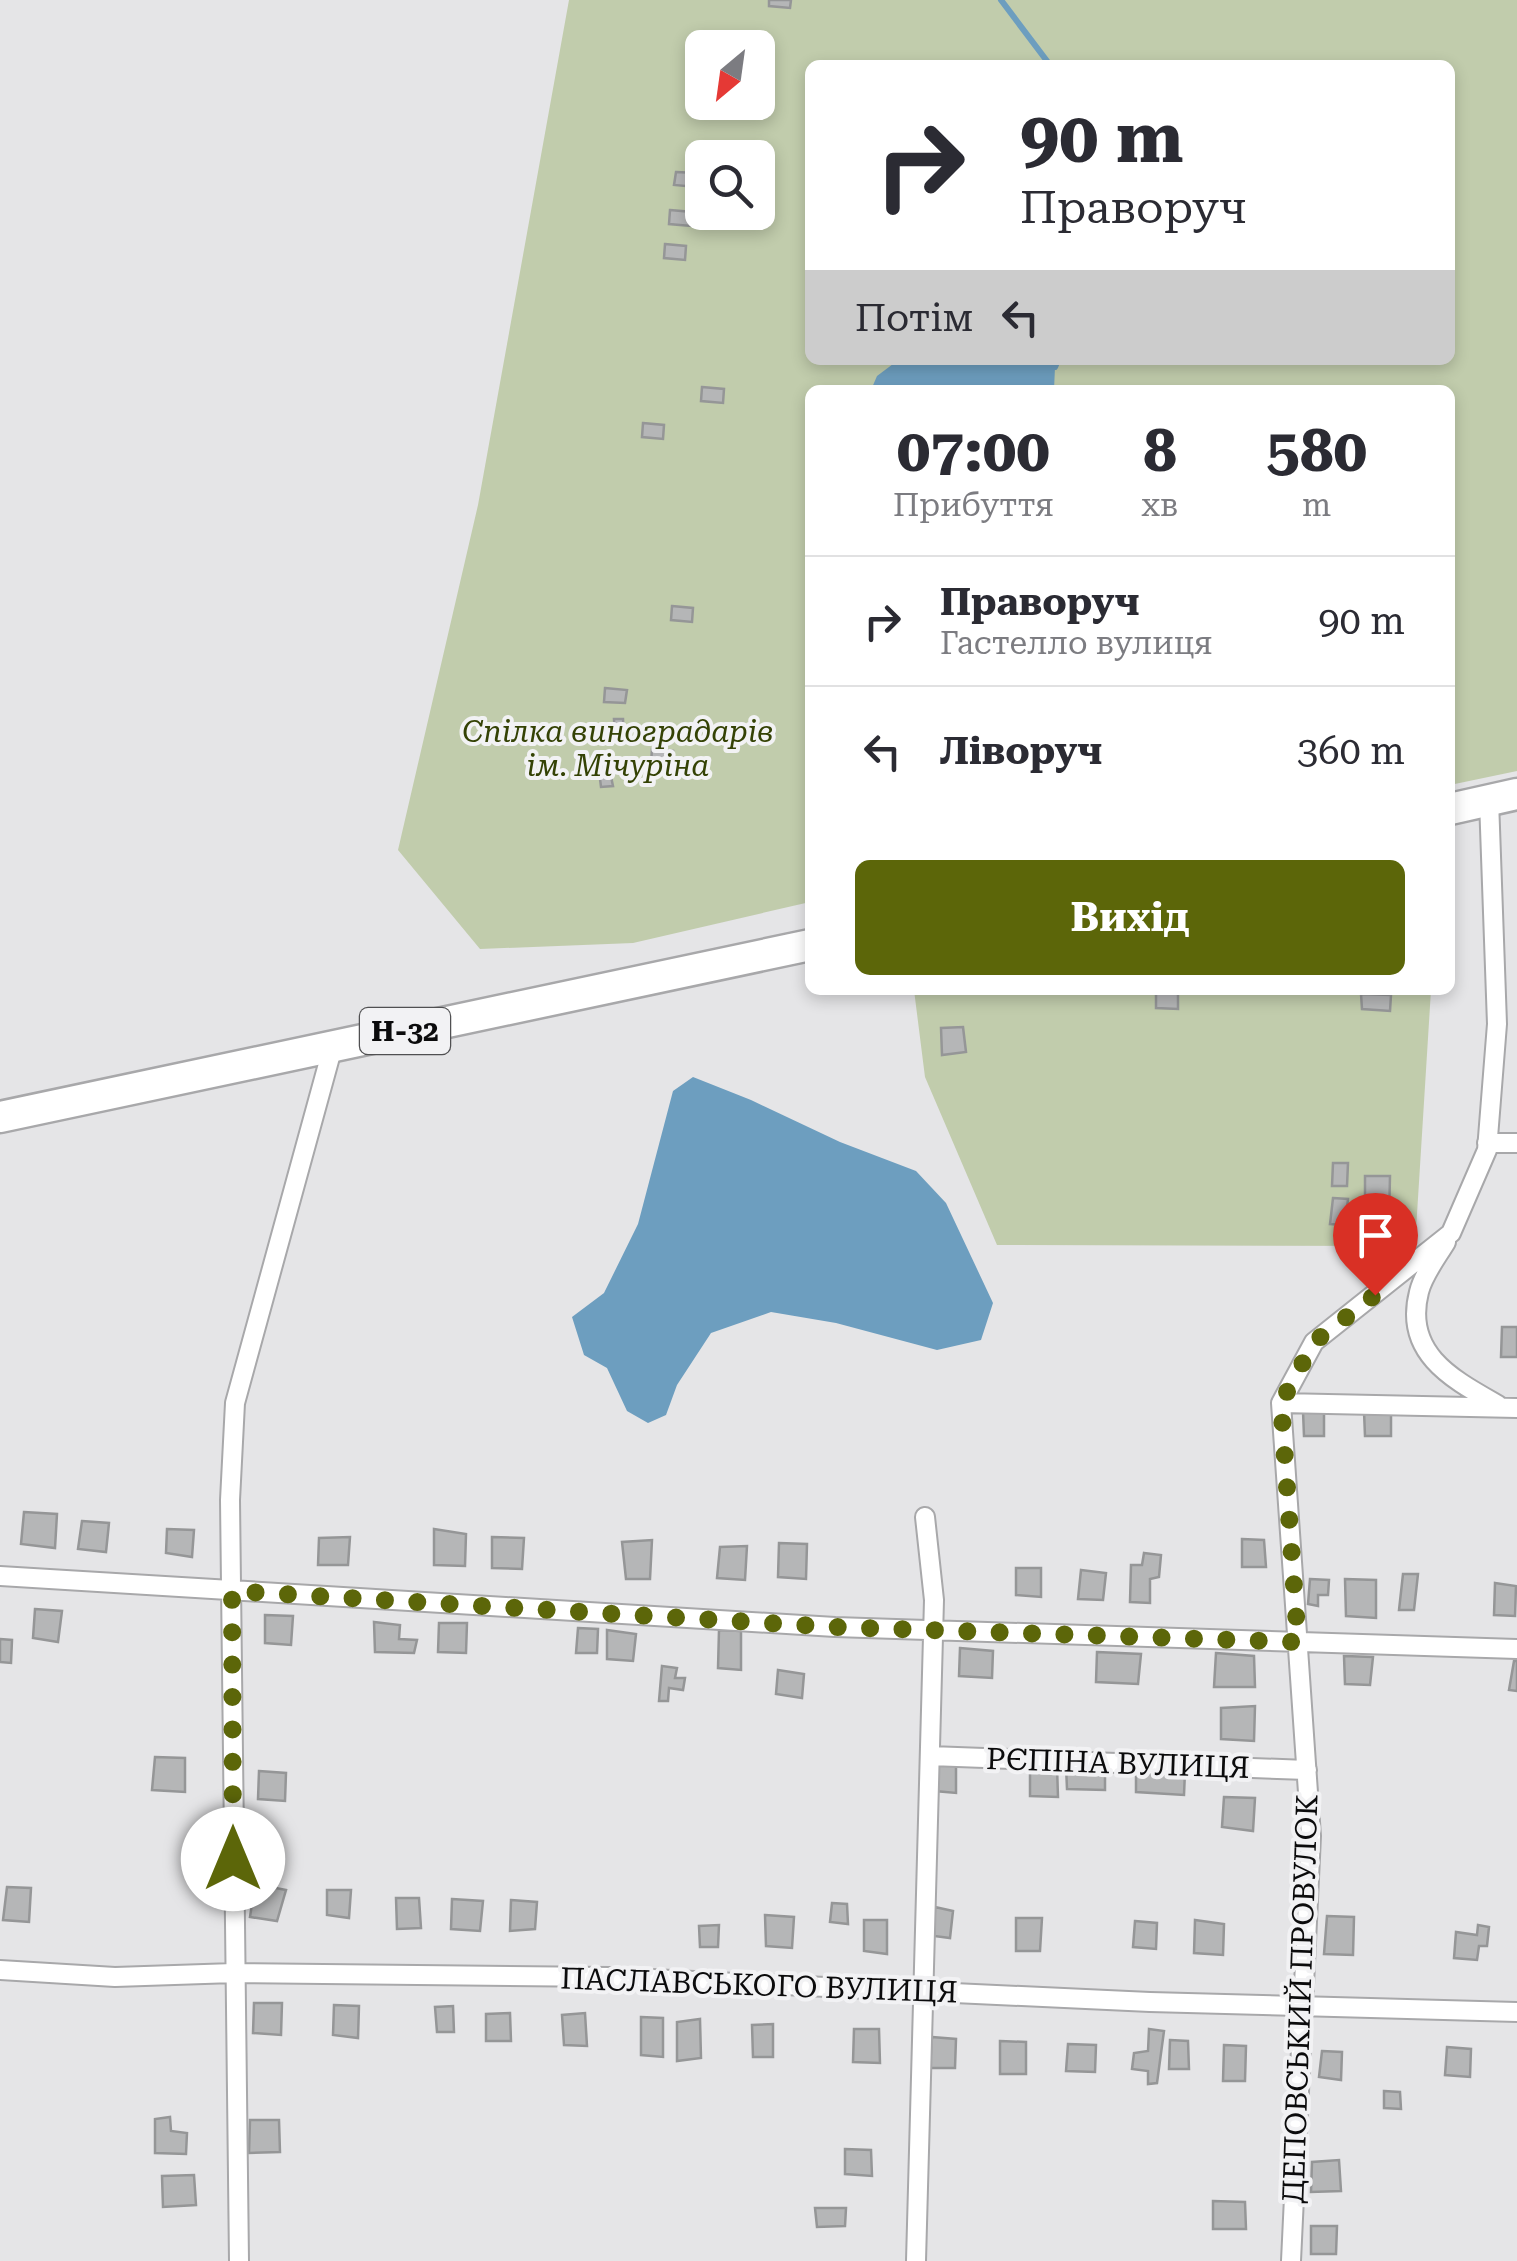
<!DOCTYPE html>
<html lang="uk">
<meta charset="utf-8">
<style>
body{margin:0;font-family:"Roboto Serif",serif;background:#f2f2f3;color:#2b2b33;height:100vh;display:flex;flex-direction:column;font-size:38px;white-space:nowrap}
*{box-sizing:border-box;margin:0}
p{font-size:32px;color:#7c7c81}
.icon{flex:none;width:55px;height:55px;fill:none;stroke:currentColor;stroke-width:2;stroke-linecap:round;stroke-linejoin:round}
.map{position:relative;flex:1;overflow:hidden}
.panel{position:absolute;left:805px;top:385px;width:650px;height:610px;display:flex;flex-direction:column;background:#fff;border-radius:15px;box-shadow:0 5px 15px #0003}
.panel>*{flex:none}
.banner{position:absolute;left:805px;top:60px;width:650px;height:305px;border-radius:15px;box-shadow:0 5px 15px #0003;background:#fff;color:#2b2b33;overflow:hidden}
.needle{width:65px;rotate:209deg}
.buttons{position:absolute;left:685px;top:30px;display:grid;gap:20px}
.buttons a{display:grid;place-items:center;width:90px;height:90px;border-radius:15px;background:#fff;box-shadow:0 5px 15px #0003;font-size:50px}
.pin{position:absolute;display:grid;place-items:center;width:85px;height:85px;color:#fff;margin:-102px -42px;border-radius:50% 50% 50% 0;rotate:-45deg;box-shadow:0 0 10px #0007}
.pin .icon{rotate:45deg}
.me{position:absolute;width:110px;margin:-55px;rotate:0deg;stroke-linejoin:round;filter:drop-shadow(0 0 8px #0008)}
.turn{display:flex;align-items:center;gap:35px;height:210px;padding:0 50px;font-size:45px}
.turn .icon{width:130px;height:130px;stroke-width:2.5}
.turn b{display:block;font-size:70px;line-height:85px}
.then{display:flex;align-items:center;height:95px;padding:0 50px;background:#0003;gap:20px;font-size:38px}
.eta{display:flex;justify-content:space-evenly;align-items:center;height:170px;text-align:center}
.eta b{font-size:60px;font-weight:700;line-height:70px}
.action{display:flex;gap:20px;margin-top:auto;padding:20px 50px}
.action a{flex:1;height:115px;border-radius:15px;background:#5c6609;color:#fff;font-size:40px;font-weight:700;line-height:115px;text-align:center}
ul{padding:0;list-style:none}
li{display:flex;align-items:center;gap:30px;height:130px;padding:0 50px;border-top:2px solid #e1e1e2}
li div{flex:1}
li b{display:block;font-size:38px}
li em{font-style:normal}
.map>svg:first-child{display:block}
</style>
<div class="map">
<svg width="1517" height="2261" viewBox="0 0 1517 2261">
<rect width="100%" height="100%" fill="#e5e5e7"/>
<path fill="#c1ccac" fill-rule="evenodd" d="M569 0H1517V771L1450 785V390H810V902L633 943 480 949 398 850 478 505ZM702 48H758V102H702ZM810 65H1450V360H810ZM702 158H758V212H702Z
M914 990H1431L1415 1246 997 1245 925 1077Z"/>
<path fill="#6d9ebf" d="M892 360H1049L1055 367 1054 390H871L877 376 893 364Z
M693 1077 751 1100 840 1142 916 1171 946 1203 993 1303 981 1340 937 1350 836 1323 771 1312 711 1333 677 1385 666 1415 648 1423 627 1411 607 1368 584 1355 572 1317 604 1293 638 1224 673 1091Z"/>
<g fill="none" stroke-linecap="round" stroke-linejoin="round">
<path stroke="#6d9ebf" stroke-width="6" d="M1001 0 1050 65
M1055 367 1058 360"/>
</g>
<path fill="#b5b6b7" stroke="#959697" stroke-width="2.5" d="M769 0H791L790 8 769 6Z
M676 172 697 173 696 187 674 185Z
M758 185 770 186 769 200 758 199Z
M670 210 692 212 691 226 669 224Z
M727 212 749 214 748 228 726 226Z
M665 244 686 246 685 260 664 258Z
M702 387 724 389 723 403 701 401Z
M643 423 664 425 663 439 642 437Z
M672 606 693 608 692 622 671 620Z
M605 688 627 690 625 703 604 702Z
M614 719H623L624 738H615Z
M652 749 673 751 672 765 651 763Z
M599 771 610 772 613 786 601 787Z
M1156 992H1178V1009L1156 1008Z
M1361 994 1391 995 1390 1011 1362 1009Z
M963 1027 966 1052 942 1055 941 1028Z
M1333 1163H1348L1347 1186H1332Z
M1365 1176H1390L1389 1220 1365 1221Z
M1333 1198 1348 1199 1345 1225 1330 1224Z
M1366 1232 1392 1234 1391 1249 1365 1248Z
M1502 1327H1517V1357H1501Z
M1303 1411H1324V1436H1304Z
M1364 1411H1391V1436H1365Z
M24 1512 57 1514 55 1548 21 1544Z
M82 1521 109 1523 106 1552 78 1549Z
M167 1529 194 1530 192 1557 166 1553Z
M434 1529 466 1534 465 1566 434 1565Z
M350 1537 348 1565H318L319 1538Z
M492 1537 524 1538 522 1569 492 1568Z
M1242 1539 1264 1540 1266 1567H1242Z
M652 1540 650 1579H626L622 1542Z
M779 1543 807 1544 806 1579 778 1577Z
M747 1546 745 1580 717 1578 720 1547Z
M1144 1553 1161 1555 1159 1577 1150 1579V1603L1130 1602 1131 1565H1142Z
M1016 1568H1041V1597L1016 1595Z
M1081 1570 1106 1573 1103 1600 1078 1599Z
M1403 1574H1418L1414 1610H1399Z
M1310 1579 1329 1580 1328 1595H1318V1606L1308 1604Z
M1345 1579 1376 1580V1618L1346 1616Z
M1495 1583 1516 1586 1515 1616 1494 1615Z
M35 1609 62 1611 58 1642 33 1638Z
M265 1615 293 1616 291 1645 265 1643Z
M374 1622 400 1625 399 1639 417 1640 414 1653 375 1652Z
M439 1623H467L466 1653 438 1652Z
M578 1628 598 1629 597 1653H576Z
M607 1630 636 1634 633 1661 607 1659Z
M719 1630 741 1631V1670L718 1668Z
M0 1639 12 1640 11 1663 0 1662Z
M960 1648 993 1651 992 1678 959 1676Z
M1097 1652 1141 1654 1138 1684 1096 1682Z
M1216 1653 1254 1656 1255 1687H1214Z
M1344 1656 1373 1657 1370 1685 1345 1684Z
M1514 1661H1517V1691L1509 1690Z
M662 1666 677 1668 675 1678H685L683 1690 669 1688 668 1701H659Z
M778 1670 804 1674 802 1698 776 1694Z
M1255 1706 1254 1741 1221 1739V1708Z
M155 1757 185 1758V1792L152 1790Z
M935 1762 956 1764V1793L935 1791Z
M1030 1766H1057L1058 1797 1030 1796Z
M1066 1766 1105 1768V1790L1067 1789Z
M1136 1769 1185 1771 1184 1795 1136 1792Z
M259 1771 286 1773 285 1801 258 1799Z
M1224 1797 1255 1798 1253 1831 1222 1827Z
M255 1884 286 1890 277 1921 250 1917Z
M7 1887 31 1888 29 1922 3 1920Z
M327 1890H351L349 1918 327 1915Z
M396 1898H419L421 1928 397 1929Z
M452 1899 483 1901 480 1931 451 1929Z
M511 1900 537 1902 535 1929 510 1931Z
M832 1903 847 1904 848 1924 830 1922Z
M935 1907 953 1911 950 1938 934 1936Z
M765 1915 794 1917 792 1948 766 1946Z
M1327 1916 1354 1917 1353 1955 1324 1954Z
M1016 1918H1042L1040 1951H1016Z
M864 1920H887V1954L864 1951Z
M1195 1920 1224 1924 1223 1955 1194 1953Z
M1135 1921 1157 1923 1156 1949 1133 1947Z
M719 1925 718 1947H700L699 1926Z
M1478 1925 1489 1927 1487 1946H1479L1477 1960 1454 1958 1456 1932 1477 1935Z
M254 2003H282L281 2035 253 2033Z
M334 2005 359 2006 358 2038 333 2035Z
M453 2006 454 2032H437L435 2007Z
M510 2013 511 2041H486V2014Z
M585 2013 587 2046 564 2045 562 2015Z
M641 2017 663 2018V2057L641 2055Z
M700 2019 701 2058 677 2061V2022Z
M773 2024V2057H753L752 2025Z
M854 2029H879L880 2063 853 2062Z
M1149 2029 1164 2031 1157 2083 1148 2084V2071L1132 2069 1134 2053 1148 2051Z
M932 2037 956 2039 955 2068H930Z
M1170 2040 1188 2041 1189 2069H1169Z
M1000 2041 1026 2042V2074H1000Z
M1068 2044 1096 2045 1095 2072 1066 2071Z
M1224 2045 1246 2046 1245 2081H1223Z
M1447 2047 1471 2049 1470 2077 1445 2075Z
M1322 2051 1342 2052 1341 2080 1319 2077Z
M1384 2091 1400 2092 1401 2109 1384 2108Z
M170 2117 171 2131 187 2133 186 2154 155 2153V2119Z
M250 2120H279L280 2152 249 2153Z
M845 2149 871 2150 872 2176 845 2174Z
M1339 2160 1341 2191 1311 2192 1312 2162Z
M194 2175 196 2205 163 2207 162 2176Z
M1213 2201 1245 2202 1246 2229H1213Z
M815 2208H846L845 2226 817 2227Z
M1311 2226H1337L1336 2254H1311Z"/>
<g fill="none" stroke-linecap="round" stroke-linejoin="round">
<g stroke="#a8a8aa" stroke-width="22">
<path id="street" d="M1487 1143H1517
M1446 1242C1437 1257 1423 1275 1419 1292 1403 1354 1454 1380 1498 1405
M1281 1403 1517 1408
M0 1576 835 1627 1517 1649
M930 1756 1307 1770
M0 1970 115 1977 234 1973 609 1977 1150 2002 1517 2012
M239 2261 230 1500 235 1403 333 1046
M916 2261 934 1600 925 1517
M1291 2261 1311 1836 1281 1403 1314 1342 1451 1233 1487 1150 1497 1024 1489 800"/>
</g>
<g stroke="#a8a8aa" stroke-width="35">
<path id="primary" d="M1450 809 1517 794
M0 1117 810 945"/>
</g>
<use href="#street" stroke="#fff" stroke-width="18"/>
<use href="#primary" stroke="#fff" stroke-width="30"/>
</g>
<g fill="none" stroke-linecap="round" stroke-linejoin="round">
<path stroke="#5c6609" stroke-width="18" stroke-dasharray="0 32.4" d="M233 1859 232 1591 835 1627 1298 1642 1281 1403 1314 1342 1375 1295"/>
</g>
<g text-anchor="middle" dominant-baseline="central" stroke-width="8" stroke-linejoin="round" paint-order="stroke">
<rect fill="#f2f2f4" stroke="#505052" stroke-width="2.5" x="360" y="1008" width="90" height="46" rx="8"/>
<g font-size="28" font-weight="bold" fill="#0b0b0c">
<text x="405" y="1031">Н-32</text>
</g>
<g font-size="30" font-style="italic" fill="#344205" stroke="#f2f2f4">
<text x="618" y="731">Спілка виноградарів<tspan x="618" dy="34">ім. Мічуріна</tspan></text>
</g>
<g font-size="30" fill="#0b0b0c" stroke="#f2f2f4">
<text transform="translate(1118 1763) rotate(2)">РЄПІНА ВУЛИЦЯ</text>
<text transform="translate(759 1985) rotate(2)">ПАСЛАВСЬКОГО ВУЛИЦЯ</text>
<text transform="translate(1300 1999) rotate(-88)">ДЕПОВСЬКИЙ ПРОВУЛОК</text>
</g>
</g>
</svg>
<div class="buttons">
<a><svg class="needle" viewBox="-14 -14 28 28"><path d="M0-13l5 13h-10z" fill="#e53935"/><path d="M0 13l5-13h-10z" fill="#7c7c81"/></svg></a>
<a><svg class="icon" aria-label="search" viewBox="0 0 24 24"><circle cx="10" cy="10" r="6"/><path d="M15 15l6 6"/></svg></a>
</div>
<div class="pin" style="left:1375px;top:1295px;background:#d93025"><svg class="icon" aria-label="arrive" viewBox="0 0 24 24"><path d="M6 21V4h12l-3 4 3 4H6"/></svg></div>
<svg class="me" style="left:233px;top:1859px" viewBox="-20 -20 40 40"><circle r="19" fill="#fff"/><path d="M0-13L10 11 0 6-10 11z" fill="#5c6609"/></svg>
<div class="banner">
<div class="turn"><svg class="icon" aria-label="right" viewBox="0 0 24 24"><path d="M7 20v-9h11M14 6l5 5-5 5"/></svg><div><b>90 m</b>Праворуч</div></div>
<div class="then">Потім<svg class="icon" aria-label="left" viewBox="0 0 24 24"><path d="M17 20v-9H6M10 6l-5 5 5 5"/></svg></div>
</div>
<section class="panel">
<div class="eta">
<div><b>07:00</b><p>Прибуття</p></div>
<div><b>8</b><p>хв</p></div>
<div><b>580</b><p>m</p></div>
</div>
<ul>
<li><svg class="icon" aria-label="right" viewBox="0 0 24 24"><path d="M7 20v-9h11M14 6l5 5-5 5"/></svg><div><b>Праворуч</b><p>Гастелло вулиця</p></div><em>90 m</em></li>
<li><svg class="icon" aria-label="left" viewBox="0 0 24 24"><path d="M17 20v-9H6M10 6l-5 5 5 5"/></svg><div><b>Ліворуч</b></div><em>360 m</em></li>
</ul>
<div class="action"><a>Вихід</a></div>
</section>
</div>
